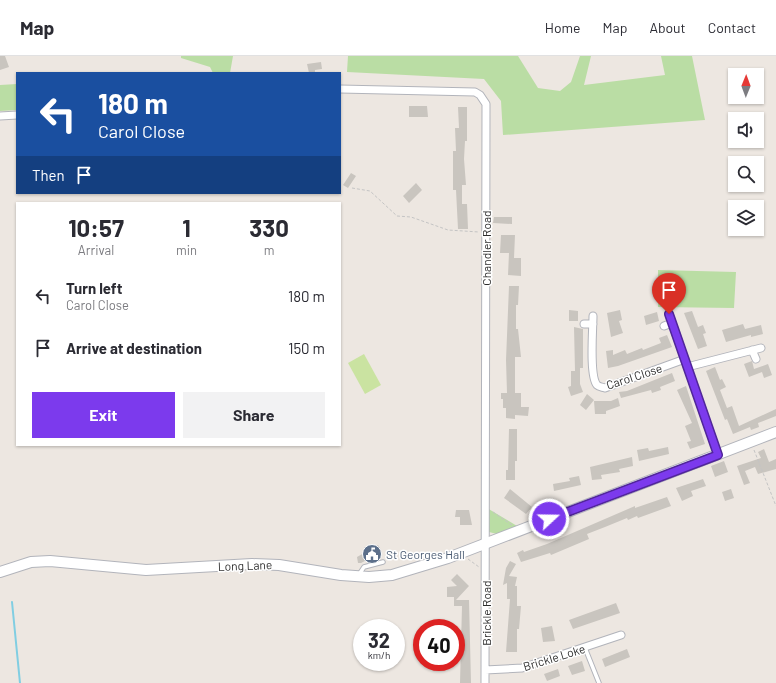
<!DOCTYPE html>
<style>
body{margin:0;font-family:Barlow,sans-serif;background:#f2f2f3;color:#2b2b33;height:100vh;display:flex;flex-direction:column;font-size:15px;white-space:nowrap}
*{box-sizing:border-box;margin:0}
p{font-size:13px;color:#7c7c81}
.icon{flex:none;width:22px;height:22px;fill:none;stroke:currentColor;stroke-width:2;stroke-linecap:round;stroke-linejoin:round}
.map{position:relative;flex:1;overflow:hidden}
.details{position:absolute;left:16px;top:146px;width:325px;height:244px;display:flex;flex-direction:column;background:#fff;border-radius:0px;box-shadow:0 1px 3px #0004}
.details>*{flex:none}
.banner{position:absolute;left:16px;top:16px;width:325px;height:122px;border-radius:0px;box-shadow:0 1px 3px #0004;background:#1a4fa0;color:#fff;overflow:hidden}
.needle{width:26px;rotate:1deg}
.controls{position:absolute;left:728px;top:12px;display:grid;gap:8px}
.controls a{display:grid;place-items:center;width:36px;height:36px;border-radius:0px;background:#fff;box-shadow:0 1px 3px #0004;font-size:20px}
.speed{position:absolute;left:353px;top:563px;display:flex;gap:8px;font-size:20px;font-weight:700;text-align:center}
.speed>*{display:grid;place-content:center;width:52px;height:52px;border-radius:50%;background:#fff;box-shadow:0 1px 3px #0004;line-height:1}
.speed small{font-size:10px;font-weight:400}
.speed .limit{border:6px solid #d22;background:#fff;color:#111}
.pin{position:absolute;display:grid;place-items:center;width:34px;height:34px;color:#fff;margin:-41px -17px;border-radius:50% 50% 50% 0;rotate:-45deg;box-shadow:0 0 4px #0007}
.pin .icon{rotate:45deg}
.me{position:absolute;width:44px;margin:-22px;rotate:69deg;stroke-linejoin:round;filter:drop-shadow(0 0 3px #0008)}
.turn{display:flex;align-items:center;gap:14px;height:84px;padding:0 16px;font-size:18px}
.turn .icon{width:52px;height:52px;stroke-width:2.5}
.turn b{display:block;font-size:28px;line-height:34px}
.then{display:flex;align-items:center;height:38px;padding:0 16px;background:#0003;gap:8px;font-size:15px}
.eta{display:flex;justify-content:space-evenly;align-items:center;height:68px;text-align:center}
.eta b{font-size:24px;font-weight:700;line-height:28px}
.cta{display:flex;gap:8px;margin-top:auto;padding:8px 16px}
.cta a{flex:1;height:46px;border-radius:0px;background:#7c3aed;color:#fff;font-size:16px;font-weight:700;line-height:46px;text-align:center}
.cta a+a{background:#f2f2f3;color:#2b2b33}
ul{padding:0;list-style:none}
li{display:flex;align-items:center;gap:12px;height:52px;padding:0 16px}
li div{flex:1}
li b{display:block;font-size:15px}
li em{font-style:normal}
header{display:flex;align-items:center;gap:24px;box-sizing:border-box;height:56px;padding:0 20px;background:#fff;border-bottom:1px solid #e1e1e2}
header strong{font-size:19px}
nav{display:flex;gap:22px;margin-inline-start:auto;font-size:14px}
.map>svg:first-child{display:block}
</style>
<header>
<strong>Map</strong>
<nav><a>Home</a><a>Map</a><a>About</a><a>Contact</a></nav>
</header>
<div class="map">
<svg width="776" height="627" viewBox="0 0 776 627">
<rect width="100%" height="100%" fill="#ede7e1"/>
<path fill="#badda4" d="M181 0H233L230 17H213L210 11 181 2Z
M348 0H518L538 32 560 35 571 26 580 0H591L584 29 665 19 661 0H692L705 64 503 79 501 45 484 23 347 16Z
M17 28V54L0 55V29Z
M658 214 736 216 734 252 658 251Z
M487 452 517 470 497 478 489 476Z"/>
<path fill="#cae3a1" d="M364 298 381 329 365 338 348 307Z"/>
<g fill="none" stroke-linecap="round" stroke-linejoin="round">
<path stroke="#81cee2" stroke-width="2" d="M12 546 20 627"/>
</g>
<path fill="#c9c5bf" d="M0 0H5L9 11 0 14Z
M321 6 322 13 315 14V17H309L307 8Z
M409 50H427L428 61H409Z
M458 51H467V85H465L464 103 466 129H462V148H467L468 173H458L456 134H453V95H456L455 72H459Z
M351 117 356 120 348 132 343 129Z
M416 127 422 134 409 147 403 140Z
M494 161H512V168L493 167Z
M501 179H515L514 202H521V220L508 219 509 197H500Z
M509 230H519L518 249H516V273H518L521 301H515V337H521V351H529L528 360 515 359V363L506 362V352H503V343H501V337H507L506 304Z
M569 254 578 255V265H569Z
M620 254 622 264 619 265 623 277 611 281 607 257Z
M692 255 698 271 703 269 706 277 703 278 707 290 698 293 684 257Z
M657 256 659 265 646 269 644 260Z
M743 268 745 273 761 269 763 278 751 281V279L726 286 722 274Z
M574 271 583 273V312H580V328L583 336 571 340 568 331 571 330V315H575Z
M667 279 672 291 618 310 608 312 606 295 613 294V299L625 294 627 298 642 292 643 294 661 287 659 282Z
M752 305 754 313 768 308 772 319 764 322 762 316 749 321 744 308Z
M715 311 720 324 722 323 726 331 720 334 727 352 732 350 739 370 776 353V360L758 367 759 371 751 374 750 371 733 378 727 363 725 364 706 315Z
M672 317 675 325 660 331 661 334 652 337 651 334 621 342 619 336 627 335Z
M686 330 705 388 690 393 687 386 691 385 685 370 692 367 677 334Z
M587 338 594 344 586 354 580 349Z
M618 342 620 350 606 355V358H595L594 345H611Z
M509 373H517V405H515V424H506V414H508Z
M668 391 669 398 639 405 637 394 648 392 649 395Z
M764 393 769 406 776 403V413L758 418 755 411 745 415 750 427 744 429 737 410 761 402 758 396Z
M632 401 633 410 619 413 620 416 601 419 602 423 592 424 590 411Z
M724 405 728 416 715 421 711 410Z
M579 420 581 429 554 435 553 428 570 425 569 422Z
M703 423 706 430 691 435 693 440 682 445 676 432Z
M510 433 532 451 526 458 504 442Z
M731 433 734 442 725 445 722 436Z
M667 441 671 450 638 462 637 460 628 464 627 462 605 471 587 478 589 483 551 499 550 497 521 506 517 497 523 494 524 496 547 488 635 450V452Z
M456 454H469L472 469H460V461H455Z
M378 489 382 496 361 507H358L357 501Z
M510 505 516 508 509 520 517 521 515 530H517V550H521L519 573H517V596H506L510 543H507V527L503 529 506 512Z
M457 518 469 530 456 544H469L471 627H460L462 550H454V541H447V531L457 530 451 524Z
M616 547 620 557 573 573 569 564Z
M552 570 555 585 543 586 541 572Z
M627 593 630 601 605 611 602 603Z
M582 605 585 615 572 619 568 610Z
M558 613 560 620 547 625 544 618Z"/>
<g fill="none" stroke-linecap="round" stroke-linejoin="round">
<g stroke="#b2b4bb" stroke-width="5.5">
<path id="lane" d="M358 520 364 511 383 506
M585 592 599 627"/>
</g>
<g stroke="#b2b4bb" stroke-width="9">
<path id="street" d="M340 33 475 36 480 39 486 48 485 627
M0 60 17 59
M669 258 718 399
M593 260C593 273 589 320 597 329 599 331 602 331 605 332L685 303
M584 268H593
M664 270 672 267
M752 294 756 303
M687 311 761 292
M485 614 522 612 621 579"/>
</g>
<g stroke="#b2b4bb" stroke-width="12">
<path id="secondary" d="M0 516 31 506 50 505 146 514 252 508 279 509 341 519 369 521 392 519 448 502 776 376"/>
</g>
<path stroke="#c4c4c4" stroke-width="1" stroke-dasharray="3 2" stroke-linecap="butt" d="M352 132 370 135 397 160 411 161 448 174 479 176
M754 394 776 450
M493 456 512 469
M468 503 479 511"/>
<use href="#lane" stroke="#fff" stroke-width="3.5"/>
<use href="#street" stroke="#fff" stroke-width="7"/>
<use href="#secondary" stroke="#fff" stroke-width="10"/>
</g>
<g fill="none" stroke-linecap="round" stroke-linejoin="round">
<g stroke="#51269a" stroke-width="10">
<path id="route" d="M549 463 718 399 669 258"/>
</g>
<use href="#route" stroke="#7c3aed" stroke-width="7"/>
</g>
<defs>
<g id="civic-disc" transform="scale(1)"><circle r="9.5" fill="#5c6f8a" stroke="#fff"/><path d="M-.6-6.5H3V-4.5H.6V-3L4-1V1h2V6H-6V1h2V-1L-.6-3ZM-1.2 2.5V6h2.4V2.5Z" fill="#fff"/></g>
</defs>
<g fill-rule="evenodd">
<use href="#civic-disc" x="372" y="498"/>
</g>
<g text-anchor="middle" dominant-baseline="central" stroke-width="3" stroke-linejoin="round" paint-order="stroke">
<g font-size="12" fill="#2d2d2d" stroke="#fff">
<text transform="translate(486 192) rotate(-90)">Chandler Road</text>
<text transform="translate(634 320) rotate(-18)">Carol Close</text>
<text transform="translate(245 509) rotate(-2)">Long Lane</text>
<text transform="translate(486 557) rotate(-90)">Brickle Road</text>
<text transform="translate(554 601) rotate(-17)">Brickle Loke</text>
</g>
<g font-size="12" fill="#4e5e75" stroke="#fff" text-anchor="start">
<text x="386" y="498">St Georges Hall</text>
</g>
</g>
</svg>
<div class="controls">
<a><svg class="needle" viewBox="-14 -14 28 28"><path d="M0-13l5 13h-10z" fill="#e53935"/><path d="M0 13l5-13h-10z" fill="#7c7c81"/></svg></a>
<a><svg class="icon" aria-label="sound" viewBox="0 0 24 24"><path d="M4 9h4l5-4v14l-5-4H4zM17 9q2 3 0 6"/></svg></a>
<a><svg class="icon" aria-label="search" viewBox="0 0 24 24"><circle cx="10" cy="10" r="6"/><path d="M15 15l6 6"/></svg></a>
<a><svg class="icon" aria-label="layers" viewBox="0 0 24 24"><path d="M12 4l9 5-9 5-9-5zM3 14l9 5 9-5"/></svg></a>
</div>
<div class="speed"><div>32<small>km/h</small></div><div class="limit">40</div></div>
<div class="pin" style="left:669px;top:258px;background:#d93025"><svg class="icon" aria-label="arrive" viewBox="0 0 24 24"><path d="M6 21V4h12l-3 4 3 4H6"/></svg></div>
<svg class="me" style="left:549px;top:463px" viewBox="-20 -20 40 40"><circle r="17" fill="#7c3aed" stroke="#fff" stroke-width="3"/><path d="M0-11L8 9 0 5-8 9z" fill="#fff"/></svg>
<div class="banner">
<div class="turn"><svg class="icon" aria-label="left" viewBox="0 0 24 24"><path d="M17 20v-9H6M10 6l-5 5 5 5"/></svg><div><b>180 m</b>Carol Close</div></div>
<div class="then">Then<svg class="icon" aria-label="arrive" viewBox="0 0 24 24"><path d="M6 21V4h12l-3 4 3 4H6"/></svg></div>
</div>
<section class="details">
<div class="eta">
<div><b>10:57</b><p>Arrival</p></div>
<div><b>1</b><p>min</p></div>
<div><b>330</b><p>m</p></div>
</div>
<ul>
<li><svg class="icon" aria-label="left" viewBox="0 0 24 24"><path d="M17 20v-9H6M10 6l-5 5 5 5"/></svg><div><b>Turn left</b><p>Carol Close</p></div><em>180 m</em></li>
<li><svg class="icon" aria-label="arrive" viewBox="0 0 24 24"><path d="M6 21V4h12l-3 4 3 4H6"/></svg><div><b>Arrive at destination</b></div><em>150 m</em></li>
</ul>
<div class="cta"><a>Exit</a><a>Share</a></div>
</section>
</div>
